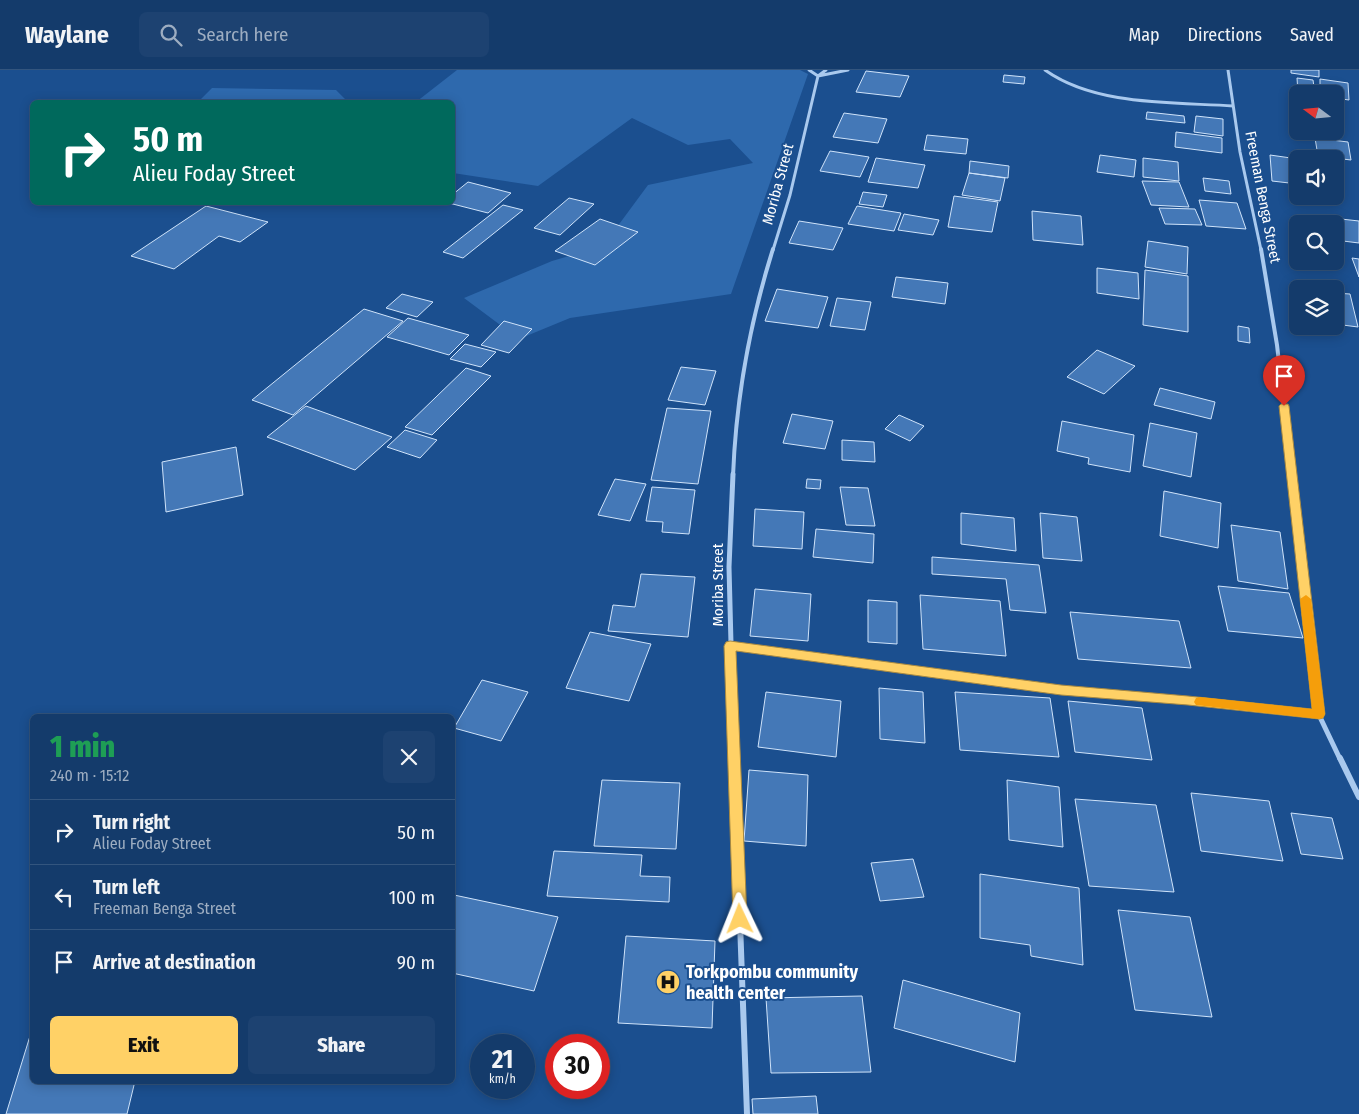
<!DOCTYPE html>
<meta charset="utf-8">
<style>
body{margin:0;font-family:"Fira Sans Condensed",sans-serif;background:#1d4271;color:#f1f3f6;height:100vh;display:flex;flex-direction:column;font-size:19px;white-space:nowrap}
*{box-sizing:border-box;margin:0}
p{font-size:16px;color:#9dadc1}
.icon{flex:none;width:28px;height:28px;fill:none;stroke:currentColor;stroke-width:2;stroke-linecap:round;stroke-linejoin:round}
.map{position:relative;flex:1;overflow:hidden}
.details{position:absolute;left:30px;top:644px;width:425px;height:370px;display:flex;flex-direction:column;background:#143b6b;border-radius:8px;box-shadow:0 2px 12px #0003,0 0 0 1px #33557e}
.details>*{flex:none}
.banner{position:absolute;left:30px;top:30px;width:425px;height:105px;border-radius:8px;box-shadow:0 2px 12px #0003,0 0 0 1px #33557e;background:#00695c;color:#fff;overflow:hidden}
.needle{width:32px;rotate:286deg}
.controls{position:absolute;left:1289px;top:15px;display:grid;gap:10px}
.controls a{display:grid;place-items:center;width:55px;height:55px;border-radius:8px;background:#143b6b;box-shadow:0 2px 12px #0003,0 0 0 1px #33557e;font-size:25px}
.speed{position:absolute;left:470px;top:964px;display:flex;gap:10px;font-size:25px;font-weight:700;text-align:center}
.speed>*{display:grid;place-content:center;width:65px;height:65px;border-radius:50%;background:#143b6b;box-shadow:0 2px 12px #0003,0 0 0 1px #33557e;line-height:1}
.speed small{font-size:12px;font-weight:400}
.speed .limit{border:8px solid #d22;background:#fff;color:#111}
.pin{position:absolute;display:grid;place-items:center;width:42px;height:42px;color:#fff;margin:-51px -21px;border-radius:50% 50% 50% 0;rotate:-45deg;box-shadow:0 0 5px #0007}
.pin .icon{rotate:45deg}
.me{position:absolute;width:55px;margin:-28px;rotate:358deg;stroke-linejoin:round;filter:drop-shadow(0 0 4px #0008)}
.turn{display:flex;align-items:center;gap:18px;height:105px;padding:0 20px;font-size:22px}
.turn .icon{width:65px;height:65px;stroke-width:2.5}
.turn b{display:block;font-size:35px;line-height:42px}
.round{display:grid;place-items:center;flex:none;width:52px;height:52px;border-radius:8px;background:#1d4271}
.head{display:flex;align-items:center;justify-content:space-between;height:85px;padding:0 20px}
h1{font-size:30px;font-weight:800;line-height:38px;color:#1e9e55}
.button{display:flex;gap:10px;margin-top:auto;padding:10px 20px}
.button a{flex:1;height:58px;border-radius:8px;background:#ffd166;color:#111;font-size:20px;font-weight:800;line-height:58px;text-align:center}
.button a+a{background:#1d4271;color:#f1f3f6}
ul{padding:0;list-style:none}
li{display:flex;align-items:center;gap:15px;height:65px;padding:0 20px;border-top:1px solid #33557e}
li div{flex:1}
li b{display:block;font-size:19px}
li em{font-style:normal}
header{display:flex;align-items:center;gap:30px;box-sizing:border-box;height:70px;padding:0 25px;background:#143b6b;border-bottom:1px solid #33557e}
header strong{font-size:24px}
nav{display:flex;gap:28px;margin-inline-start:auto;font-size:18px}
.search{width:350px;height:45px;background:#1d4271;display:flex;align-items:center;gap:12px;box-sizing:border-box;padding:0 18px;border-radius:8px;color:#9dadc1;font-size:19px}
.map>svg:first-child{display:block}
</style>
<header>
<strong>Waylane</strong>
<div class="search"><svg class="icon" aria-label="search" viewBox="0 0 24 24"><circle cx="10" cy="10" r="6"/><path d="M15 15l6 6"/></svg>Search here</div>
<nav><a>Map</a><a>Directions</a><a>Saved</a></nav>
</header>
<div class="map">
<svg width="1359" height="1044" viewBox="0 0 1359 1044">
<rect width="100%" height="100%" fill="#1b4f8f"/>
<path fill="#2e69ad" d="M457 0H800L808 4 731 224 570 248 519 269 464 228 552 191 603 176 648 115 753 93 730 69 688 75 632 48 538 116 453 103 452 32H416Z
M212 18 336 20 348 32H198Z"/>
<path fill="#4478b7" stroke="#cfe3fa" d="M1291 0H1319V7L1291 3Z
M866 1 909 6 900 27 856 22Z
M1004 5 1025 7 1024 14 1003 12Z
M1297 8 1313 10 1315 24 1298 23Z
M1320 9 1348 13 1349 30 1335 28V24H1320Z
M1147 42 1184 46 1185 53 1146 49Z
M844 43 887 49 878 73 833 67Z
M1196 46 1223 49V66L1194 62Z
M1176 62 1222 68V83L1175 77Z
M927 65 968 69 966 84 924 80Z
M1315 68 1348 72 1351 90 1318 86Z
M830 81 869 87 860 107 820 101Z
M1100 85 1136 90 1134 107 1097 102Z
M1270 85 1298 89V114L1272 111Z
M876 88 925 95 918 118 868 112Z
M1143 88 1178 92 1179 111 1143 107Z
M970 91 1009 96 1008 108 969 103Z
M969 103 1005 108 1000 131 962 125Z
M1203 108 1229 111 1231 124 1205 121Z
M1142 111 1179 112 1189 137 1151 135Z
M468 112 511 123 488 143 445 132H452V125Z
M863 122 887 125 883 137 859 134Z
M954 126 998 132 992 162 948 157Z
M569 128 594 134 560 165 534 158Z
M1199 130 1237 133 1246 159 1206 156Z
M503 135 523 140 463 188 443 182Z
M206 136 268 152 240 172 219 166 174 199 131 186Z
M857 136 901 143 894 161 848 154Z
M1159 138 1195 139 1202 155 1165 154Z
M1032 141 1081 146 1083 175 1033 170Z
M904 144 939 150 933 165 898 160Z
M1323 147 1359 151V173L1335 170V154H1325Z
M600 149 638 162 595 195 555 181Z
M799 151 843 158 833 180 789 173Z
M1148 171 1188 177 1187 204 1145 197Z
M1352 188 1359 189V207Z
M1097 198 1138 203 1139 229 1097 223Z
M1145 200 1188 206V262L1143 255Z
M896 207 948 213 945 234 892 227Z
M777 219 828 227 818 258 765 251Z
M1335 223 1350 224 1358 257 1335 254Z
M402 224 433 232 417 247 386 238Z
M837 228 871 232 865 260 830 256Z
M364 239 403 251 293 345 252 330Z
M408 248 469 265 449 285 387 267Z
M504 251 532 259 509 283 481 275Z
M1238 256 1249 258 1250 273 1238 271Z
M465 274 496 282 481 297 450 289Z
M1097 280 1135 296 1104 324 1067 307Z
M681 297 716 301 705 335 668 330Z
M466 298 491 306 432 365 405 357Z
M1160 318 1215 332 1211 349 1154 335Z
M306 336 392 367 355 400 267 367Z
M667 338 711 341 698 414 651 410Z
M792 344 833 351 825 379 783 373Z
M899 345 924 356 910 371 885 359Z
M1062 351 1134 365 1130 402 1088 394 1089 388 1057 381Z
M1150 353 1197 363 1191 407 1143 396Z
M405 360 437 370 420 388 387 377Z
M842 370 874 372 875 392 842 390Z
M236 377 243 425 166 442 162 392Z
M615 409 646 414 630 451 598 445Z
M807 409 821 410 820 419 806 418Z
M652 417 695 420 689 464 662 462 663 452 646 451Z
M840 417 868 418 875 456 846 455Z
M1164 421 1221 433 1218 478 1160 466Z
M755 439 804 442 802 479 753 476Z
M961 443 1014 448 1016 481 961 474Z
M1040 443 1077 447 1082 491 1043 488Z
M1231 455 1280 462 1288 519 1238 511Z
M816 459 874 464 873 493 813 487Z
M932 487 1039 495 1046 543 1010 540 1006 509 932 504Z
M641 504 695 507 688 567 608 561 613 535 635 537Z
M1218 516 1289 523 1303 568 1228 561Z
M755 519 811 524 808 571 750 566Z
M920 525 1000 531 1006 586 923 579Z
M868 530 897 532V574L868 572Z
M1070 542 1179 551 1191 598 1078 589Z
M590 562 651 574 629 631 566 618Z
M482 610 528 622 501 671 454 658Z
M879 618 923 622 925 673 880 669Z
M766 622 841 631 836 687 758 677Z
M955 622 1050 628 1059 687 960 680Z
M1068 631 1142 638 1152 690 1075 682Z
M749 700 808 705 806 776 744 771Z
M602 710 680 713 676 779 594 776Z
M1007 710 1059 717 1063 777 1009 770Z
M1191 723 1269 731 1283 791 1201 781Z
M1075 729 1156 735 1174 822 1089 816Z
M1291 743 1332 748 1343 789 1301 784Z
M554 781 642 785 640 806 670 807 669 832 547 826Z
M913 789 924 827 880 831 871 793Z
M980 804 1079 818 1083 895 1031 886 1030 875 980 868Z
M454 825 558 847 534 921 452 903Z
M1118 840 1190 847 1212 947 1135 940Z
M626 866 715 871 712 958 618 953Z
M903 910 1020 943 1015 992 894 958Z
M862 926 871 1002 771 1003 766 928Z
M32 965V1011H135L127 1044H6L30 966Z
M816 1026 818 1044H753L752 1029Z"/>
<g fill="none" stroke-linecap="round" stroke-linejoin="round">
<path stroke="#a9c9ee" stroke-width="3" d="M809 0 818 6 848 0
M1045 0C1095 36 1173 32 1233 36
M1228 0 1240 82 1261 180
M773 180 790 125 818 6 826 0"/>
<path stroke="#a9c9ee" stroke-width="4" d="M1261 179 1277 275 1292 406
M733 406C736 329 750 252 773 179"/>
<path stroke="#a9c9ee" stroke-width="5" d="M733 404 729 497 734 689
M1292 404 1319 645 1340 689
M730 576 1061 620 1188 630 1319 645"/>
<path stroke="#a9c9ee" stroke-width="6" d="M734 688 747 1044
M1340 688 1359 727"/>
</g>
<path fill="#ffd166" stroke="#a68842" d="M1281 334H1288L1289 336 1325 644 1323 648 1319 649 1188 635 1061 625 736 581 747 849 745 854 740 855 735 854 733 849 724 576 726 572 730 571 1061 615 1188 626 1312 639 1279 336Z"/>
<path fill="#f59e0b" d="M1306 525 1311 529 1325 644 1323 648 1319 649 1196 635 1194 632 1196 628 1200 627 1312 639 1300 529Z"/>
<defs>
<g id="hospital-disc" transform="scale(1.25)"><circle r="9.5" fill="#ffd166" stroke="#1b4f8f"/><path d="M-5-5h3v3.5h4V-5h3V5h-3V1.5h-4V5h-3Z" fill="#111"/></g>
</defs>
<g fill-rule="evenodd">
<use href="#hospital-disc" x="668" y="912"/>
</g>
<g text-anchor="middle" dominant-baseline="central" stroke-width="4" stroke-linejoin="round" paint-order="stroke">
<g font-size="15" fill="#fff" stroke="#1b4f8f">
<text transform="translate(778 114) rotate(-75)">Moriba Street</text>
<text transform="translate(1263 127) rotate(79)">Freeman Benga Street</text>
<text transform="translate(718 515) rotate(-90)">Moriba Street</text>
</g>
<g font-size="18" font-weight="bold" fill="#fff" stroke="#1b4f8f" text-anchor="start">
<text x="686" y="902">Torkpombu community<tspan x="686" dy="21">health center</tspan></text>
</g>
</g>
</svg>
<div class="controls">
<a><svg class="needle" viewBox="-14 -14 28 28"><path d="M0-13l5 13h-10z" fill="#e53935"/><path d="M0 13l5-13h-10z" fill="#9dadc1"/></svg></a>
<a><svg class="icon" aria-label="sound" viewBox="0 0 24 24"><path d="M4 9h4l5-4v14l-5-4H4zM17 9q2 3 0 6"/></svg></a>
<a><svg class="icon" aria-label="search" viewBox="0 0 24 24"><circle cx="10" cy="10" r="6"/><path d="M15 15l6 6"/></svg></a>
<a><svg class="icon" aria-label="layers" viewBox="0 0 24 24"><path d="M12 4l9 5-9 5-9-5zM3 14l9 5 9-5"/></svg></a>
</div>
<div class="speed"><div>21<small>km/h</small></div><div class="limit">30</div></div>
<div class="pin" style="left:1284px;top:336px;background:#d93025"><svg class="icon" aria-label="arrive" viewBox="0 0 24 24"><path d="M6 21V4h12l-3 4 3 4H6"/></svg></div>
<svg class="me" style="left:740px;top:849px" viewBox="-20 -20 40 40"><path d="M0-17L14 15 0 8-14 15z" fill="#ffd166" stroke="#fff" stroke-width="4"/></svg>
<div class="banner">
<div class="turn"><svg class="icon" aria-label="right" viewBox="0 0 24 24"><path d="M7 20v-9h11M14 6l5 5-5 5"/></svg><div><b>50 m</b>Alieu Foday Street</div></div>
</div>
<section class="details">
<div class="head"><div><h1>1 min</h1><p>240 m · 15:12</p></div><a class="round"><svg class="icon" aria-label="close" viewBox="0 0 24 24"><path d="M6 6l12 12M18 6L6 18"/></svg></a></div>
<ul>
<li><svg class="icon" aria-label="right" viewBox="0 0 24 24"><path d="M7 20v-9h11M14 6l5 5-5 5"/></svg><div><b>Turn right</b><p>Alieu Foday Street</p></div><em>50 m</em></li>
<li><svg class="icon" aria-label="left" viewBox="0 0 24 24"><path d="M17 20v-9H6M10 6l-5 5 5 5"/></svg><div><b>Turn left</b><p>Freeman Benga Street</p></div><em>100 m</em></li>
<li><svg class="icon" aria-label="arrive" viewBox="0 0 24 24"><path d="M6 21V4h12l-3 4 3 4H6"/></svg><div><b>Arrive at destination</b></div><em>90 m</em></li>
</ul>
<div class="button"><a>Exit</a><a>Share</a></div>
</section>
</div>
